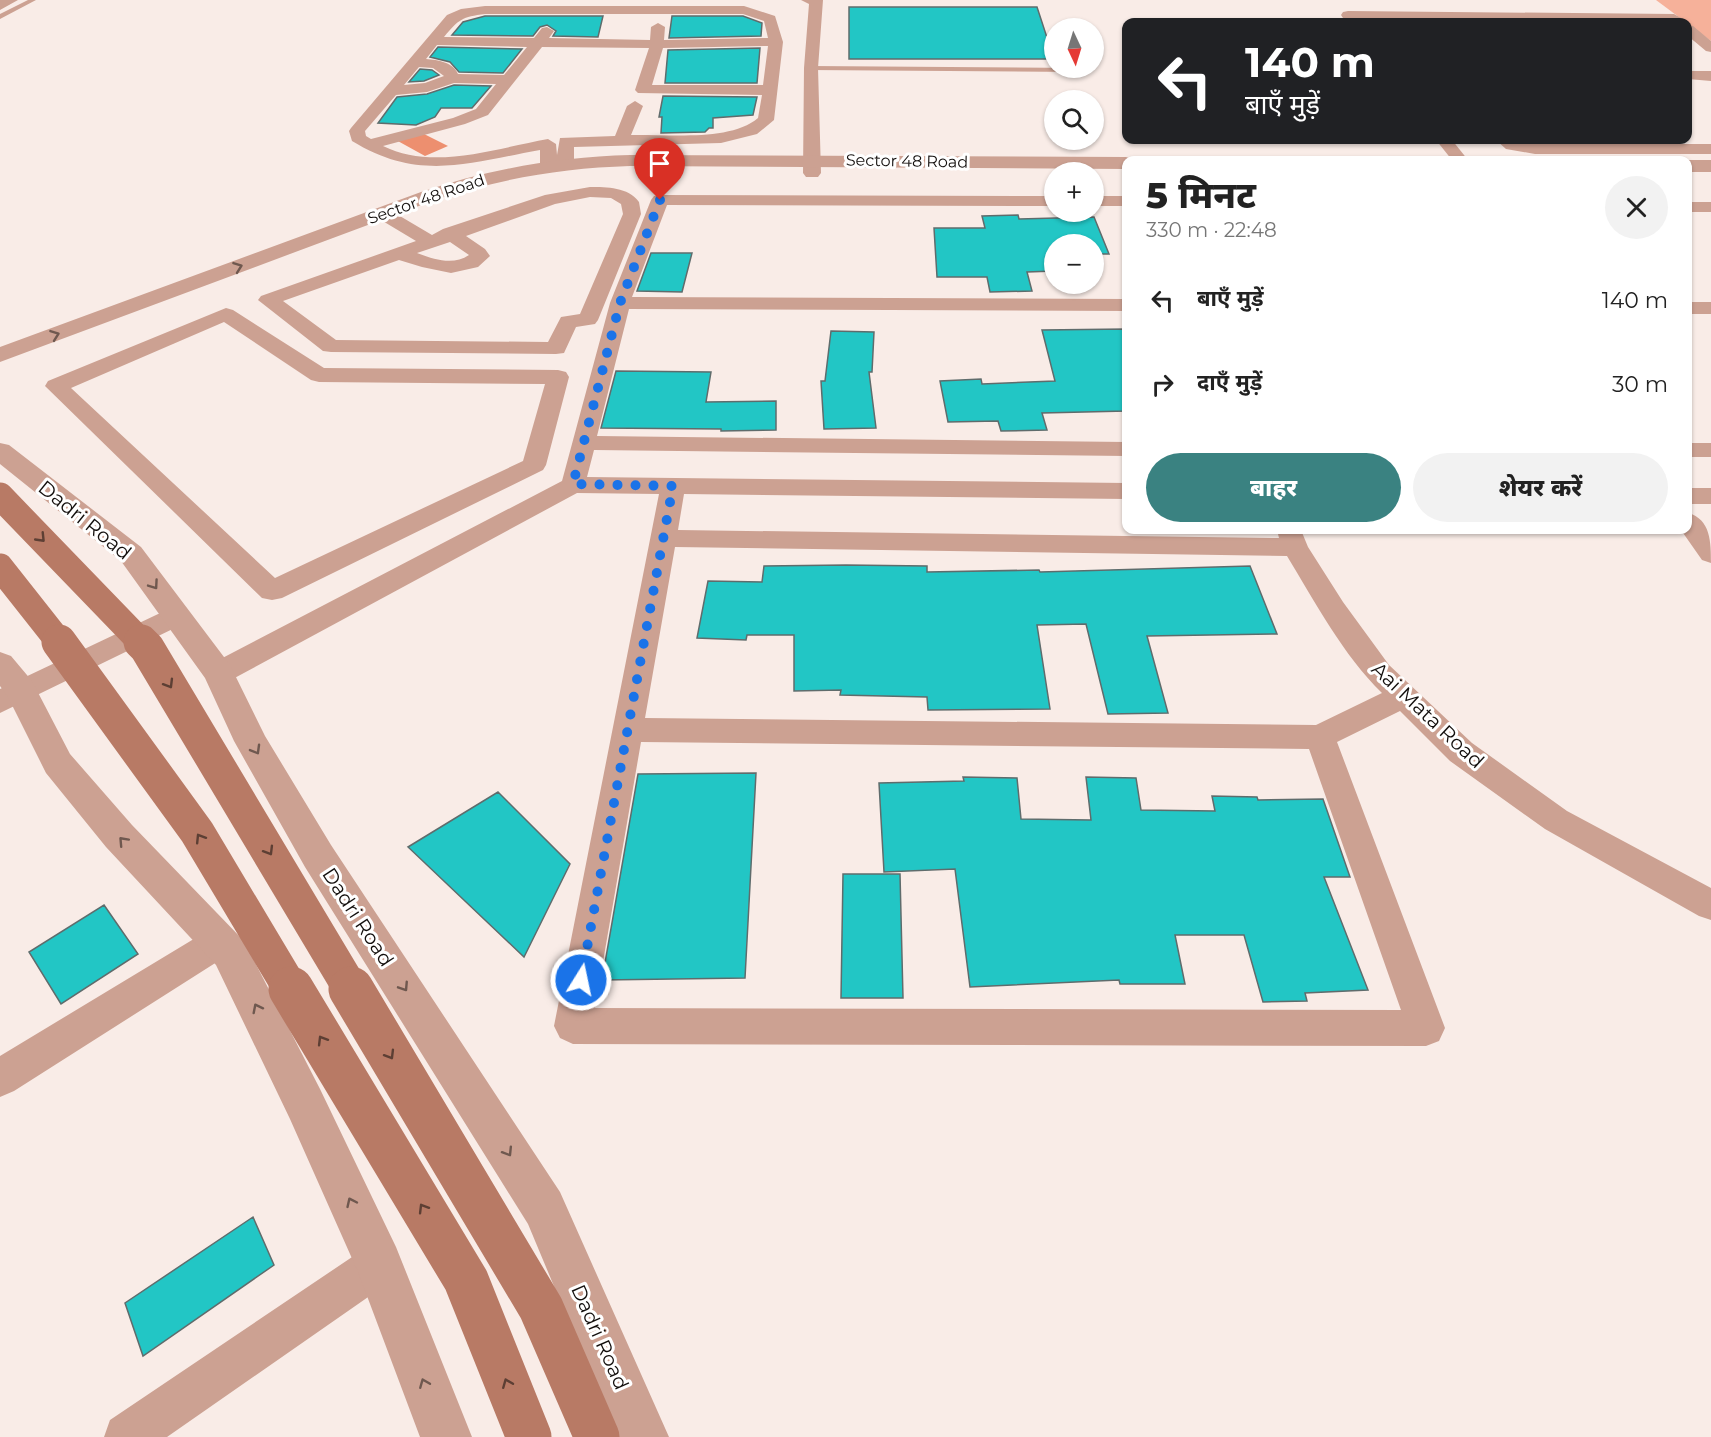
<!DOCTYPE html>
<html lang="hi">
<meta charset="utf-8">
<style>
body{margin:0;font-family:Montserrat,"Noto Sans Devanagari",sans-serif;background:#f2f2f2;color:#222;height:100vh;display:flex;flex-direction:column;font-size:22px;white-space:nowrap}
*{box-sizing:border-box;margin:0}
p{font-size:20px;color:#767676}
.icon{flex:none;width:33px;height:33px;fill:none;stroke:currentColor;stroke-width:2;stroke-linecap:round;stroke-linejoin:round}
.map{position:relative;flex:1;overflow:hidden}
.sheet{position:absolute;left:1122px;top:156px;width:570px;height:378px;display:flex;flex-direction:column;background:#fff;border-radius:12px;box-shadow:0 2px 4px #0004}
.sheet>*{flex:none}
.banner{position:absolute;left:1122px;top:18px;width:570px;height:126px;border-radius:12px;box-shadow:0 2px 4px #0004;background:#202124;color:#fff;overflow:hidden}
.needle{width:39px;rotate:176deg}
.buttons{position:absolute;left:1044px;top:18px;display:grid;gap:12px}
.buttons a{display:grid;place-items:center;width:60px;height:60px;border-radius:50%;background:#fff;box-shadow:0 2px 4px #0004;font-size:30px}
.pin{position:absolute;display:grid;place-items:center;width:51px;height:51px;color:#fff;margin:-62px -26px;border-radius:50% 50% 50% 0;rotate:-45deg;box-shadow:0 0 6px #0007}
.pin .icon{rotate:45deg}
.me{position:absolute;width:66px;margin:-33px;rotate:10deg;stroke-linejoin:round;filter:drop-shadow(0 0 4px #0008)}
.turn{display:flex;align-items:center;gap:21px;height:126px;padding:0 24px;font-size:27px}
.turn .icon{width:78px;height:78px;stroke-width:2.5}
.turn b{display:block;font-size:42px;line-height:51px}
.round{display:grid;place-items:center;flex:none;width:63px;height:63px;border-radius:32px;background:#f2f2f2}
.headline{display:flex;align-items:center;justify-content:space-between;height:102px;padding:0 24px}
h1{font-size:36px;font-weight:800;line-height:45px}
.button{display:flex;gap:12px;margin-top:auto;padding:12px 24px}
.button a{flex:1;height:69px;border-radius:36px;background:#3a8281;color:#fff;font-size:24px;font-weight:800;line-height:69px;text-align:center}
.button a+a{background:#f2f2f2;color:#222}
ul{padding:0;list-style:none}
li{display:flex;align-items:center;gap:18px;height:84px;padding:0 24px}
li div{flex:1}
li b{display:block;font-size:22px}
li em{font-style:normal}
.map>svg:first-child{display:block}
</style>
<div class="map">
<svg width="1711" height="1437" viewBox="0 0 1711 1437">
<rect width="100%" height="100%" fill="#f9ece7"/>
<path fill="#f6b19a" d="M1656 0H1711V41Z"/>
<path fill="#ed8f6f" d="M420 132 448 146 425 156 396 140Z"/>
<path fill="#22c6c5" stroke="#5f6c6c" stroke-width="1.5" d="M849 7H1037L1054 59H849Z
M485 16H603L598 37 553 36 556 31 547 25 540 27 533 36 452 35 463 22Z
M672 16H743L762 23 761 36 669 38Z
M438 47 522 49 503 73 459 72 450 62 430 57Z
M760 48 757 83H665L668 50Z
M420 69 432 70 439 75 424 81 409 82Z
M454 85 491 86 472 108H441L435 117 416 125 378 123 397 97 427 94Z
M663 96 757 97 753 115 713 118V128H709L705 132 661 133 662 117H659Z
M1018 215 1019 219 1094 217 1109 254H1094V244H1054V271L1027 272 1032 291 990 292 987 277H937L934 228H985L982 216Z
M651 253H692L682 292 637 291Z
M1126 329V411L1042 413 1047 430 1001 431 998 421 948 422 940 381 981 379 982 384 1055 381 1042 330Z
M831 331 874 332 872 372H869L876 428 824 429 821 381H825Z
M616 371 711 372 706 402 776 401V430L721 431V429L601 428Z
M846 565 927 566V572L1039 570 1040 572 1250 566 1277 634 1147 636 1168 713 1108 714 1086 624 1037 625 1050 709 928 710 927 697 840 695 841 690 794 691V635H747L746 640 697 638 708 581 762 582 764 566Z
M756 773 745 978 602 980 638 774Z
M963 777 1017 778 1021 819 1091 820 1086 777 1136 778 1141 810 1215 811 1212 796 1257 797 1258 800 1323 799 1350 877H1324L1368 990 1305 993 1307 1001 1263 1002 1244 935H1175L1185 984H1120L1119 980 970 987 955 869 884 872 879 783 964 781Z
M498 792 570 864 524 957 408 847Z
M843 874H900L903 998H841Z
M104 905 138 954 61 1004 29 952Z
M253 1217 274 1265 143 1356 125 1303Z"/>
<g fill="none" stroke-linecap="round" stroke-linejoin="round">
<path fill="#cca192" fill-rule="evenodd" d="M28 0H36L0 19V14Z
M811 66 1081 68H1082L1076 72 808 70Z"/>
<path fill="#cca192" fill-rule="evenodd" d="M801 0H823L818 68 821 173 818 177H806L803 173 804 68 809 4Z
M485 6H744L775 16 783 42 774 120 757 134 721 143 574 147V164L571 168 565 169 558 166 555 170H543L540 166V150C468 163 419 182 352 141L349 131 351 128 447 15 461 9ZM485 14H743L764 21 768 38 664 40 665 27 658 23 651 27 650 40 549 38 554 31 547 27 542 28 534 38 444 37C459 19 462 17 485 14ZM437 45 527 47 504 75 458 74C453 62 438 60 426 59ZM768 46 763 85H652L663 48ZM542 47 649 48 635 90 638 93 762 95 758 118C730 142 667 134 631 135L643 106 635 101 627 106 615 136 560 138 557 155 556 144 548 139C497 148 433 171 383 146L465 124 488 115ZM419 67 433 68 444 76 425 83 404 85ZM454 83 496 84 476 109 453 118 371 139 366 136 365 131 396 95 427 92Z
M1348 11 1674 14 1681 18 1674 22 1343 18 1341 15 1343 12Z
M1688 25 1693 26 1711 41V52L1706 51 1688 36Z
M1688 71H1711V81L1688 79Z
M1436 140H1452L1468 160H1452Z
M1496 140H1515L1535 144H1711V154H1535L1506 149Z
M590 187C607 187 628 187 639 202L641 214 598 320 595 324 576 327 564 353 556 354 331 352 323 351 258 300 261 296 416 241 376 217 373 213 376 209H388L432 235 443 229 545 195ZM590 197 611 198 621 204 623 214 580 314 561 317 548 342 336 340 283 301 399 260 422 267 451 273 478 267 490 256 485 249 466 236 555 204ZM450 242 469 255C453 266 433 259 417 253Z
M660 195 1054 196V206L667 205 632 297 1126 299V311L629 309 597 436 1126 442V456L594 450 587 477 1126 483V499L684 494 678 530 1279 538 1277 530H1301L1308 547 1343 602 1389 665 1472 743 1567 811 1711 888V920L1699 916 1545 829 1450 761 1400 711 1337 742 1445 1028 1439 1041 1426 1046 573 1044 560 1038 554 1026 659 494 577 493 229 681 219 684 209 681 205 673 209 665 562 481 610 303 651 200 654 196ZM675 547 1287 556C1315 602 1343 655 1382 693L1316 725 645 718ZM641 742 1309 749 1401 1010 595 1008Z
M1094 196H1126V206H1094Z
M1688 202H1711V212H1688Z
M1688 302H1711V314H1688Z
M226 308 233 310 324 368 558 370 566 372 569 377 546 465 543 470 282 598 272 600 262 598 45 386 48 381ZM224 322 311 380 319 382 545 384 523 461 275 578 71 388Z
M1688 443H1711V457H1688Z
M1688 488H1711V504H1688Z
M1688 513C1711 519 1711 543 1711 563L1702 560 1681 530H1688Z
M175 606 185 609 189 616 185 623 0 713V689Z
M219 926 231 931 237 942 231 953 14 1091 0 1097V1056L207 931Z
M379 1243 394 1249 400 1264 394 1279 167 1437H104L110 1420 364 1249Z"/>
<path fill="#cca192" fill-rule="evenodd" d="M0 0H18L0 10Z
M630 155 1126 157 1134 160H1126V169L630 166C562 168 499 179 435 200L0 362V347L421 192C490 169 558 157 630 155Z
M1687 160H1711V172H1688Z
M0 443 9 445 141 547 230 665 265 736 331 845 560 1192 669 1437H617L528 1224 305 867 234 741 205 678 121 561 0 464Z
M0 652 11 656 32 681 70 754 132 825 244 941 320 1089 396 1247 472 1437H420L358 1272 290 1119 216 965 106 847 46 773 8 697 0 686Z"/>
<path stroke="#b87a65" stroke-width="27" d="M0 496 142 643
M0 567 60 643"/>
<path stroke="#b87a65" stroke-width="35" d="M59 642 197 832 292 991
M141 642 147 648 352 991"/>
<path stroke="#b87a65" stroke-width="45" d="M291 989 466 1280 529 1437
M351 989 541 1308 597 1437"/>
</g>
<defs><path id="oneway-chevron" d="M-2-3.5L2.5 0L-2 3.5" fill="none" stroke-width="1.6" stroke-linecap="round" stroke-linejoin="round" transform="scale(1.5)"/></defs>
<g stroke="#6f584f">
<use href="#oneway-chevron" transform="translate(238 267) rotate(-20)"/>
<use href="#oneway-chevron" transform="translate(55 335) rotate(-20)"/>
<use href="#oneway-chevron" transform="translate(154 585) rotate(55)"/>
<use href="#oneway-chevron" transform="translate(256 750) rotate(60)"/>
<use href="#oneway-chevron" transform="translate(123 841) rotate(-133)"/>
<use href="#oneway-chevron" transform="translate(404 987) rotate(57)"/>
<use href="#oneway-chevron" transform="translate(257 1008) rotate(-117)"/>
<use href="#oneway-chevron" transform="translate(508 1152) rotate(58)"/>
<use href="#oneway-chevron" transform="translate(351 1202) rotate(-115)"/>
<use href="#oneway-chevron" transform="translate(424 1383) rotate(-112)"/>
</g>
<g stroke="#5d3f34">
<use href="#oneway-chevron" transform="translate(41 538) rotate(46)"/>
<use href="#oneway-chevron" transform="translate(169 684) rotate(59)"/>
<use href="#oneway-chevron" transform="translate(200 838) rotate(-122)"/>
<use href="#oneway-chevron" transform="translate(269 851) rotate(59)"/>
<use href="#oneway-chevron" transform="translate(322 1040) rotate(-121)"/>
<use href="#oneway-chevron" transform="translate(390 1055) rotate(59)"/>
<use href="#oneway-chevron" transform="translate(423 1208) rotate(-121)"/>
<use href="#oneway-chevron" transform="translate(507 1383) rotate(-112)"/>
</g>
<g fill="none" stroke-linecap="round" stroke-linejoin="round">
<path stroke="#1a73e8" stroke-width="10" stroke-dasharray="0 18" d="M581 980 673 486 573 484 620 303 660 200"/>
</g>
<g text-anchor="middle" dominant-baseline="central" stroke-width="6" stroke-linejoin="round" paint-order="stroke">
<g font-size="16" fill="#120e0c" stroke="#fff">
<text transform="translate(907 161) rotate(1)">Sector 48 Road</text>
<text transform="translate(426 199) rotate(-19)">Sector 48 Road</text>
</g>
<g font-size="20" fill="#120e0c" stroke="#fff">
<text transform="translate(85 520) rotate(39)">Dadri Road</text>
<text transform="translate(1428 715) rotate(43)">Aai Mata Road</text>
<text transform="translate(358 917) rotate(57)">Dadri Road</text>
<text transform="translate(600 1337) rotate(66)">Dadri Road</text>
</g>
</g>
</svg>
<div class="buttons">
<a><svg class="needle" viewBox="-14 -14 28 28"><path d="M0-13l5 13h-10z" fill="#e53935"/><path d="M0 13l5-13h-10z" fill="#767676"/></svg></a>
<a><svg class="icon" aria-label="search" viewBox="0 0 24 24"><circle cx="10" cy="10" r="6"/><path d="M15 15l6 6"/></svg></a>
<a>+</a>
<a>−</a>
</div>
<div class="pin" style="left:660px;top:200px;background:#d93025"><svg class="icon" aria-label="arrive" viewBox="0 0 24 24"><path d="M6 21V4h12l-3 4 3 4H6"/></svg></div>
<svg class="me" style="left:581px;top:980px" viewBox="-20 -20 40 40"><circle r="17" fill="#1a73e8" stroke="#fff" stroke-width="3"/><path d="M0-11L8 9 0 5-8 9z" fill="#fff"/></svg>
<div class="banner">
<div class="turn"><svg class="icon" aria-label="left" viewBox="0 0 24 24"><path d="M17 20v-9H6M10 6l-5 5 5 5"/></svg><div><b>140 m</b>बाएँ मुड़ें</div></div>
</div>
<section class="sheet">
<div class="headline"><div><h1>5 मिनट</h1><p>330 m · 22:48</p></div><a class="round"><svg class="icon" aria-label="close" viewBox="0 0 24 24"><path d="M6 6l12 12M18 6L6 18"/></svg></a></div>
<ul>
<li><svg class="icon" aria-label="left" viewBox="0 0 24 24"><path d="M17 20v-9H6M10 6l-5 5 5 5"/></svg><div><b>बाएँ मुड़ें</b></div><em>140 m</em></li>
<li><svg class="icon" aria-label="right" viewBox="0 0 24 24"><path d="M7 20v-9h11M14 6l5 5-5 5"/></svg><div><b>दाएँ मुड़ें</b></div><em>30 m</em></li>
</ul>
<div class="button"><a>बाहर</a><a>शेयर करें</a></div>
</section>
</div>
